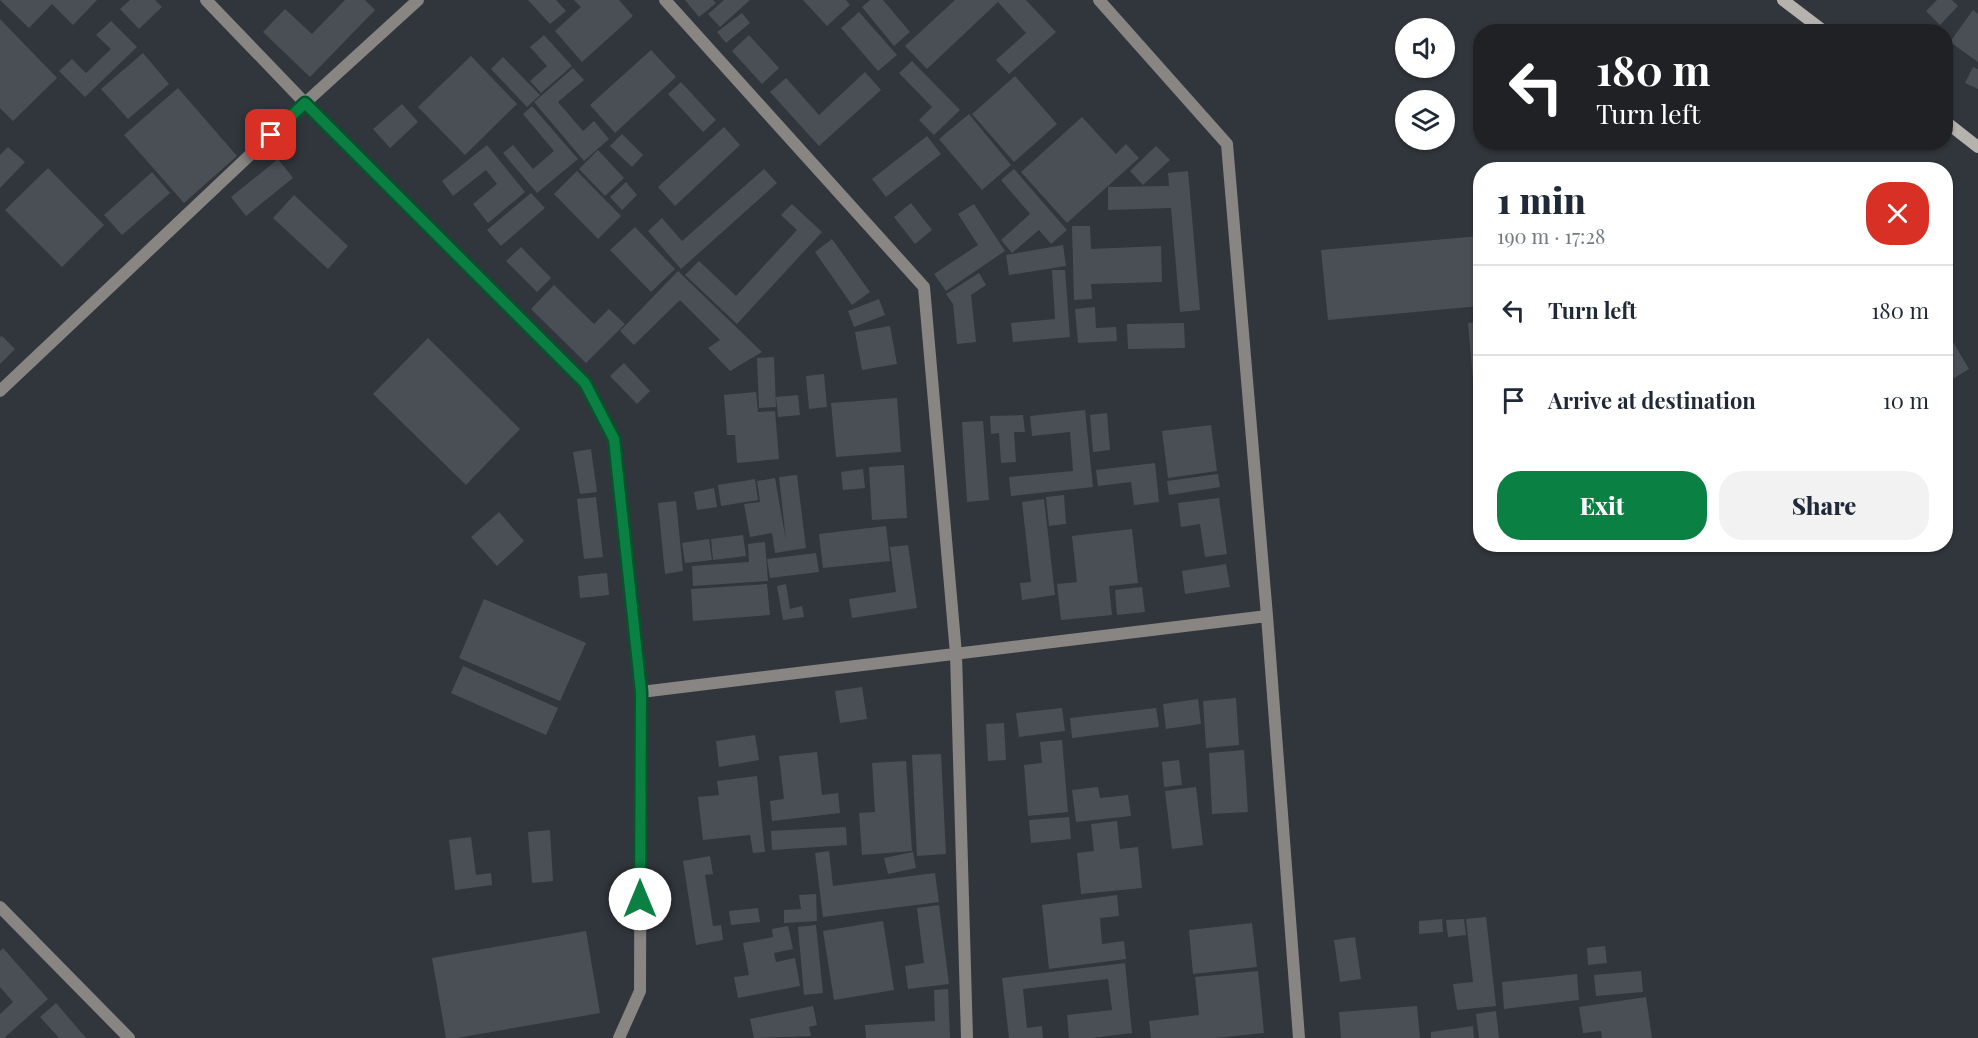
<!DOCTYPE html>
<meta charset="utf-8">
<style>
body{margin:0;font-family:"Playfair Display",serif;background:#f2f2f3;color:#1f2937;height:100vh;display:flex;flex-direction:column;font-size:22px;white-space:nowrap}
*{box-sizing:border-box;margin:0}
p{font-size:20px;color:#747a83}
.icon{flex:none;width:33px;height:33px;fill:none;stroke:currentColor;stroke-width:2;stroke-linecap:round;stroke-linejoin:round}
.map{position:relative;flex:1;overflow:hidden}
.side{position:absolute;left:1473px;top:162px;width:480px;height:390px;display:flex;flex-direction:column;background:#fff;border-radius:24px;box-shadow:0 2px 4px #0004}
.side>*{flex:none}
.guide{position:absolute;left:1473px;top:24px;width:480px;height:126px;border-radius:24px;box-shadow:0 2px 4px #0004;background:#202124;color:#fff;overflow:hidden}
.buttons{position:absolute;left:1395px;top:18px;display:grid;gap:12px}
.buttons a{display:grid;place-items:center;width:60px;height:60px;border-radius:50%;background:#fff;box-shadow:0 2px 4px #0004;font-size:30px}
.pin{position:absolute;display:grid;place-items:center;width:51px;height:51px;color:#fff;margin:-26px;border-radius:12px;box-shadow:0 3px 9px #0006}
.me{position:absolute;width:66px;margin:-33px;rotate:0deg;stroke-linejoin:round;filter:drop-shadow(0 0 4px #0008)}
.turn{display:flex;align-items:center;gap:21px;height:126px;padding:0 24px;font-size:27px}
.turn .icon{width:78px;height:78px;stroke-width:2.5}
.turn b{display:block;font-size:42px;line-height:51px}
.round{display:grid;place-items:center;flex:none;width:63px;height:63px;border-radius:24px;background:#f2f2f3}
.head{display:flex;align-items:center;justify-content:space-between;height:102px;padding:0 24px}
h1{font-size:36px;font-weight:800;line-height:45px}
.cta{display:flex;gap:12px;margin-top:auto;padding:12px 24px}
.cta a{flex:1;height:69px;border-radius:24px;background:#0b8043;color:#fff;font-size:24px;font-weight:800;line-height:69px;text-align:center}
.cta a+a{background:#f2f2f3;color:#1f2937}
ul{padding:0;list-style:none}
li{display:flex;align-items:center;gap:18px;height:90px;padding:0 24px;border-top:2px solid #e0e1e3}
li div{flex:1}
li b{display:block;font-size:22px}
li em{font-style:normal}
.map>svg:first-child{display:block}
</style>
<div class="map">
<svg width="1978" height="1038" viewBox="0 0 1978 1038">
<rect width="100%" height="100%" fill="#31363c"/>
<path fill="#494f55" d="M0 0H97L73 25 52 4 29 28Z
M130 0H155L162 7 139 29 120 9Z
M345 0H365L375 10 310 77 263 32 285 9 312 34Z
M528 0H556L566 11 550 24Z
M574 0H619L633 16 582 62 555 31 581 7Z
M685 0H713L716 3 699 17Z
M724 0H750L720 27 708 14Z
M803 0H846L850 5 827 26Z
M870 0H883L910 32 894 46 862 7Z
M955 0H1026L1056 32 1009 74 996 60 1026 33 998 2 927 69 905 46Z
M1937 0H1952L1958 6 1940 25 1926 11Z
M1973 10 1978 14V62L1950 42Z
M859 12 897 55 878 71 841 28Z
M742 13 750 23 726 43 717 32Z
M0 19 57 78 13 121 0 108Z
M111 21 137 47 85 97 59 71 72 59 86 73 111 49 96 35Z
M544 35 572 66 541 93 530 81 547 66 530 47Z
M749 35 779 68 762 84 732 51Z
M651 50 676 77 615 133 590 105Z
M143 53 169 84 128 119 101 89Z
M471 56 517 104 465 155 418 107Z
M503 57 540 95 527 107 491 69Z
M912 61 960 110 934 135 919 120 932 107 899 73Z
M1973 67 1978 69V89L1965 83Z
M573 68 584 80 558 102 583 131 594 121 609 139 584 161 534 102Z
M865 72 881 90 819 146 770 92 786 78 819 115Z
M1015 76 1057 124 1014 162 972 114Z
M681 82 716 120 703 132 668 94Z
M178 88 237 156 184 203 124 135Z
M402 104 418 122 390 148 373 129Z
M532 106 578 159 537 193 503 153 513 145 533 169 554 151 523 114Z
M969 114 1011 165 982 190 939 139Z
M1082 117 1116 154 1126 144 1139 158 1067 223 1021 172Z
M724 127 740 145 675 206 658 187Z
M622 134 643 155 632 167 610 146Z
M927 136 941 154 886 197 872 179Z
M487 145 525 192 488 223 473 204 497 184 486 170 453 196 442 181Z
M1156 146 1170 160 1143 185 1130 171Z
M8 147 25 162 0 188V155Z
M598 150 624 178 605 196 579 169Z
M278 159 293 178 246 216 231 197Z
M48 168 104 225 62 267 5 210Z
M764 169 777 183 681 269 648 231 662 218 682 241Z
M1014 169 1067 230 1051 244 1039 230 1012 253 1001 240 1030 214 1001 180Z
M577 171 621 216 598 239 554 194Z
M1188 171 1200 310 1180 312 1171 208 1108 210V187L1169 186 1168 173Z
M152 172 170 193 122 235 104 215Z
M626 182 637 195 622 210 610 197Z
M531 193 545 208 501 246 487 230Z
M294 195 348 246 328 269 273 218Z
M911 203 932 230 915 244 894 217Z
M792 204 822 232 737 324 685 275 699 261 736 296 797 230 781 215Z
M974 204 1005 251 946 291 934 274 978 245 958 214Z
M1072 226H1090L1091 249 1161 246 1162 282 1091 284 1092 299 1074 300Z
M635 227 675 269 651 292 610 250Z
M1480 236V306L1328 320 1321 250Z
M832 239 870 292 852 305 815 252Z
M1063 245 1066 266 1009 275 1006 255Z
M521 247 551 278 537 292 506 261Z
M1052 270H1065L1070 337 1013 342 1011 323 1055 319Z
M678 271 762 352 730 371 708 348 720 340 680 300 634 345 620 331Z
M979 273 986 285 971 295 976 342 957 344 953 304 946 294Z
M554 285 594 324 609 309 625 324 586 363 531 309Z
M879 299 885 315 854 327 848 311Z
M1095 307 1096 328 1116 327 1117 341 1078 343 1075 309Z
M1480 322V447L1479 448 1468 323Z
M1184 323 1185 348 1128 349 1127 324Z
M890 326 897 364 862 370 855 332Z
M1946 330 1969 369 1946 383Z
M2 336 15 349 0 364V337Z
M428 338 520 429 466 485 373 394Z
M774 357 776 407 759 408 757 358Z
M624 363 650 391 637 404 610 376Z
M824 374 827 407 809 409 806 376Z
M756 392 758 412 775 411 779 459 737 463 735 435H727L724 395Z
M798 395 800 415 778 417 776 397Z
M897 398 901 452 836 457 831 403Z
M1085 410 1093 487 1011 496 1009 477 1073 471 1070 432 1032 436 1030 416Z
M1107 413 1110 450 1093 452 1090 415Z
M1023 415 1025 432H1014L1016 462 1001 463 999 433 991 434 990 416Z
M983 421 989 500 967 502 962 422Z
M1211 425 1217 471 1168 478 1162 431Z
M591 449 597 492 580 494 573 452Z
M1155 463 1159 502 1134 505 1131 482 1098 486 1096 470Z
M904 465 907 518 872 520 869 467Z
M863 469 865 488 843 490 841 472Z
M1218 474 1220 487 1169 495 1167 481Z
M797 475 806 548 775 553 772 533 750 537 744 504 760 502 757 481 775 478 786 541 779 477Z
M755 479 758 500 721 506 718 485Z
M714 488 717 507 697 510 694 492Z
M1064 495 1066 524 1049 526 1046 497Z
M596 497 603 557 584 559 577 499Z
M1219 498 1227 554 1205 557 1200 524 1181 527 1178 503Z
M1044 499 1055 595 1022 600 1020 583 1031 582 1022 502Z
M676 501 683 571 665 574 658 503Z
M499 512 524 541 497 566 471 537Z
M886 526 890 561 823 568 819 534Z
M1132 529 1138 583 1109 586 1112 615 1061 620 1057 584 1077 582 1072 536Z
M743 535 746 556 713 560 711 539Z
M709 539 712 560 685 563 682 543Z
M765 542 768 581 693 586 692 566 749 562 748 544Z
M1487 544H1527V546L1488 550Z
M908 545 917 608 852 618 849 599 896 592 890 547Z
M816 553 819 572 770 578 767 559Z
M1226 564 1230 587 1185 594 1182 571Z
M607 573 609 595 580 598 578 576Z
M767 584 770 615 693 621 691 589Z
M786 584 790 609 802 606 804 617 783 620 777 586Z
M1142 587 1145 612 1117 615 1115 590Z
M484 599 586 643 560 701 459 658Z
M463 666 558 708 546 735 451 693Z
M862 687 867 719 840 723 835 691Z
M1236 698 1239 745 1206 748 1203 701Z
M1198 699 1201 724 1166 729 1163 704Z
M1062 708 1065 731 1019 737 1016 713Z
M1156 708 1159 727 1072 738 1070 718Z
M1004 723 1006 760 988 761 986 724Z
M755 735 759 760 719 767 716 741Z
M1062 740 1068 812 1028 816 1024 765 1042 763 1040 742Z
M1244 750 1248 812 1212 814 1209 753Z
M817 752 822 795 838 793 840 813 772 821 770 801 784 799 779 756Z
M941 754 946 854 917 856 912 755Z
M1179 760 1182 785 1164 787 1162 762Z
M906 761 912 851 862 855 859 813 875 812 872 763Z
M757 776 765 852 753 853 750 835 703 840 698 797 719 795 717 781Z
M1098 787 1100 798 1128 795 1131 816 1076 822 1072 790Z
M1196 787 1203 845 1172 849 1165 791Z
M1069 817 1071 839 1031 843 1029 820Z
M1117 821 1120 849 1138 847 1142 888 1081 894 1077 853 1094 851 1091 824Z
M846 827 847 845 772 850 771 831Z
M550 830 553 881 532 883 528 832Z
M471 837 476 875 491 873 492 885 455 890 449 840Z
M829 851 833 886 935 873 939 902 823 917 815 853Z
M913 852 916 868 888 874 884 858Z
M710 856 713 874 705 875 713 926 721 925 723 940 696 945 683 861Z
M816 894 817 921 784 923V910L801 909 799 895Z
M1117 895 1119 916 1100 918 1102 944 1124 941 1126 959 1049 969 1042 905Z
M939 905 949 984 908 989 905 966 924 963 917 908Z
M758 908 760 922 731 925 729 911Z
M1486 917 1496 1006 1457 1010 1453 984 1473 982 1466 919Z
M1442 919 1443 932 1419 934V921Z
M1464 919 1466 935 1448 937 1446 920Z
M883 921 894 990 834 1000 823 931Z
M1252 923 1257 967 1193 974 1189 930Z
M816 925 823 993 804 995 798 927Z
M788 926 793 949 774 953 776 962 795 958 800 986 738 998 734 977 749 975 743 943 773 937 772 929Z
M586 931 600 1013 457 1038H446L432 958Z
M1355 937 1361 979 1340 982 1334 940Z
M1605 946 1607 963 1588 965 1587 948Z
M3 948 48 999 4 1038H0V1014L13 1002 0 987V951Z
M1125 963 1132 1033 1092 1038H1069L1067 1015 1112 1010 1108 979 1023 989 1027 1028 1042 1026 1043 1038H1009L1002 978Z
M1258 971 1264 1033 1216 1038H1151L1149 1021 1199 1015 1195 977Z
M1641 971 1643 992 1596 996 1594 975Z
M1577 974 1579 1000 1504 1009 1502 982Z
M948 989 950 1038H866L865 1025 935 1021 934 990Z
M1646 997 1652 1038H1602L1601 1031 1583 1033 1579 1007Z
M56 1003 86 1038H59L40 1017Z
M813 1006 817 1025 809 1027 811 1036 754 1038 750 1019Z
M1417 1006 1420 1038H1341L1339 1012Z
M1496 1011 1499 1038H1479L1476 1014Z
M1473 1026 1474 1038H1431V1032Z"/>
<g fill="none" stroke-linecap="round" stroke-linejoin="round">
<path stroke="#888582" stroke-width="12" d="M206 0 330 129 585 383 614 439 641 692 1267 616 1299 1038
M665 0 924 287 956 654 967 1038
M1099 0 1227 144 1267 616
M0 391 305 103 418 0
M0 907 129 1038
M619 1038 640 991 641 692"/>
<path stroke="#b6b2ad" stroke-width="12" d="M1783 0 1825 32
M1946 122 1978 147"/>
</g>
<g fill="none" stroke-linecap="round" stroke-linejoin="round">
<g stroke="#07532c" stroke-width="15">
<path id="route" d="M271 135 305 103 585 383 614 439 641 692 640 899"/>
</g>
<use href="#route" stroke="#0b8043" stroke-width="10"/>
</g>
</svg>
<div class="buttons">
<a><svg class="icon" aria-label="sound" viewBox="0 0 24 24"><path d="M4 9h4l5-4v14l-5-4H4zM17 9q2 3 0 6"/></svg></a>
<a><svg class="icon" aria-label="layers" viewBox="0 0 24 24"><path d="M12 4l9 5-9 5-9-5zM3 14l9 5 9-5"/></svg></a>
</div>
<div class="pin" style="left:271px;top:135px;background:#d93025"><svg class="icon" aria-label="arrive" viewBox="0 0 24 24"><path d="M6 21V4h12l-3 4 3 4H6"/></svg></div>
<svg class="me" style="left:640px;top:899px" viewBox="-20 -20 40 40"><circle r="19" fill="#fff"/><path d="M0-13L10 11 0 6-10 11z" fill="#0b8043"/></svg>
<div class="guide">
<div class="turn"><svg class="icon" aria-label="left" viewBox="0 0 24 24"><path d="M17 20v-9H6M10 6l-5 5 5 5"/></svg><div><b>180 m</b>Turn left</div></div>
</div>
<section class="side">
<div class="head"><div><h1>1 min</h1><p>190 m · 17:28</p></div><a class="round" style="background:#d93025;color:#fff"><svg class="icon" aria-label="close" viewBox="0 0 24 24"><path d="M6 6l12 12M18 6L6 18"/></svg></a></div>
<ul>
<li><svg class="icon" aria-label="left" viewBox="0 0 24 24"><path d="M17 20v-9H6M10 6l-5 5 5 5"/></svg><div><b>Turn left</b></div><em>180 m</em></li>
<li><svg class="icon" aria-label="arrive" viewBox="0 0 24 24"><path d="M6 21V4h12l-3 4 3 4H6"/></svg><div><b>Arrive at destination</b></div><em>10 m</em></li>
</ul>
<div class="cta"><a>Exit</a><a>Share</a></div>
</section>
</div>
